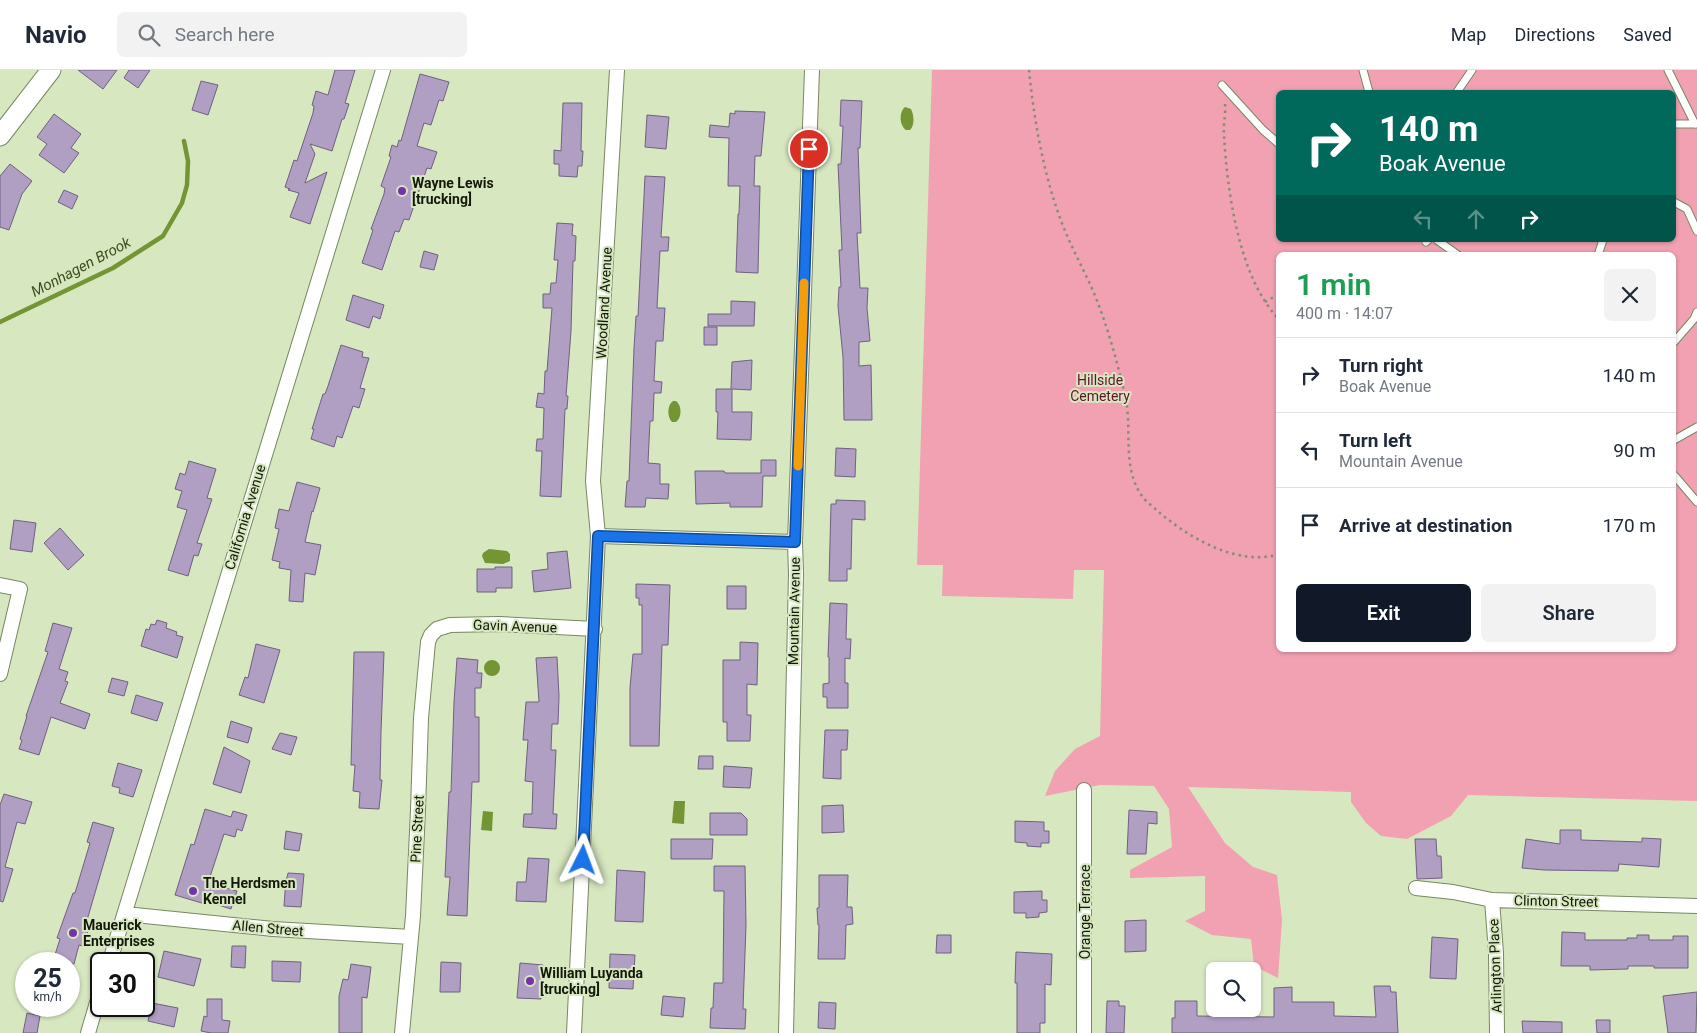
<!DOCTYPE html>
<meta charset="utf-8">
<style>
body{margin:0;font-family:Roboto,sans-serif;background:#f2f2f3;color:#1f2937;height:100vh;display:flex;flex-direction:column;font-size:19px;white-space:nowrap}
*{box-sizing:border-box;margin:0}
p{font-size:16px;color:#747a83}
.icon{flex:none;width:28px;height:28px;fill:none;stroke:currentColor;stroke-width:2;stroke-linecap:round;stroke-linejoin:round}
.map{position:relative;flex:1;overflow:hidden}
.sheet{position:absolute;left:1276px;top:182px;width:400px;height:400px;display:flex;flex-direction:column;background:#fff;border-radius:8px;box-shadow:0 1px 4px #0004}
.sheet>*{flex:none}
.hud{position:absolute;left:1276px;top:20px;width:400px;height:152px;border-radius:8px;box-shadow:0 1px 4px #0004;background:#00695c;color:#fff;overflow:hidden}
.controls{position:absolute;left:1206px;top:892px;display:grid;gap:10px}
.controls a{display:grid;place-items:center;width:55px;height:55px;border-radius:8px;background:#fff;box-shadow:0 1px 4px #0004;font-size:25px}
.speed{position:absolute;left:15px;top:882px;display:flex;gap:10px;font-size:25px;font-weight:700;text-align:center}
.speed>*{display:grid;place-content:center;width:65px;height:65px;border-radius:50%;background:#fff;box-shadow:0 1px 4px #0004;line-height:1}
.speed small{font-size:12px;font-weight:400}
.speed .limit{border:2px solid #111;border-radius:8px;background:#fff;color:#111}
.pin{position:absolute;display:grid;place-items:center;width:42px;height:42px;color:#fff;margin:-21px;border:2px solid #fff;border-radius:50%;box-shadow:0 1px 5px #0007}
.me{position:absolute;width:55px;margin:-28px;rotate:3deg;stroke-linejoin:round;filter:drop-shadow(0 0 4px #0008)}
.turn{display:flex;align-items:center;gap:18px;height:105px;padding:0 20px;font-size:22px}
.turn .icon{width:65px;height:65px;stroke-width:2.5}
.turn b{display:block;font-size:35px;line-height:42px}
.lanes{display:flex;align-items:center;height:48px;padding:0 20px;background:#0003;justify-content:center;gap:25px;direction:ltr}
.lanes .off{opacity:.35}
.round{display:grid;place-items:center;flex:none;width:52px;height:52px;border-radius:8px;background:#f2f2f3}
.summary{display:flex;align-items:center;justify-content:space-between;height:85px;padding:0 20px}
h1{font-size:30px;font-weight:600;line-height:38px;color:#1e9e55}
.primary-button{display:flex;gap:10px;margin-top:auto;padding:10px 20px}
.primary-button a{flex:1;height:58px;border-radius:8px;background:#111827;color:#fff;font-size:20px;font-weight:600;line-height:58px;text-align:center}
.primary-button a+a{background:#f2f2f3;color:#1f2937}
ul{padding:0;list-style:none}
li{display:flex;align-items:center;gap:15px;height:75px;padding:0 20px;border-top:1px solid #e0e1e3}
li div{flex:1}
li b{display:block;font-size:19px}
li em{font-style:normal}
header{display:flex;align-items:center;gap:30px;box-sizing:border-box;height:70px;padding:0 25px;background:#fff;border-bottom:1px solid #e0e1e3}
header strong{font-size:24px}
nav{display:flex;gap:28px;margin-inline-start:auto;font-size:18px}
.search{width:350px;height:45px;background:#f2f2f3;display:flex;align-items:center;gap:12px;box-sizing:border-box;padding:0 18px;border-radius:8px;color:#747a83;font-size:19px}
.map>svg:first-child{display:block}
</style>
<header>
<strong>Navio</strong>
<div class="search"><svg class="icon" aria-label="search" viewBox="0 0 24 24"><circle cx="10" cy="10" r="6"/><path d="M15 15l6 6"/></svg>Search here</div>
<nav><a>Map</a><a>Directions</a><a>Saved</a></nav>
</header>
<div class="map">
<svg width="1697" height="963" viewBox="0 0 1697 963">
<rect width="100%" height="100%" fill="#d7e7c0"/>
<path fill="#f1a1b1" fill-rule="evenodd" d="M932 0H1697V731L1468 725 1451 746 1407 769 1381 766 1366 753 1351 732V722L1188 717 1225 773 1253 797 1277 805 1282 850 1278 908 1254 896 1251 869 1212 865 1185 851 1205 841V806L1130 808V800L1172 777 1169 739 1154 716 1100 715 1045 726 1055 701 1075 679 1100 666 1104 500H1074L1073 529 942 526 943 495H917ZM1279 22H1674V170H1279ZM1279 185H1674V580H1279Z"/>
<path fill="#739534" d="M905 37 911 39C914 45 915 55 910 60H906C899 55 899 42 905 37Z
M673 331H676C682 335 682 348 676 352H672C667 347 667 335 673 331Z
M489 479 507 481 510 484V491L503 494 485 493 482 486 483 483Z
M484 598a8 8 0 1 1 16 0a8 8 0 1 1-16 0Z
M674 731H685L684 754 672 753Z
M483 741 493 742 492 761 481 760Z"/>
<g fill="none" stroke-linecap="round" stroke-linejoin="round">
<path stroke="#739534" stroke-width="4.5" d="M0 252 113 198 163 166 182 133 187 115 188 91 184 71"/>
</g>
<path fill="#b09ec3" stroke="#706082" d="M78 0H117L103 19Z
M129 0H150L138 18 124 8Z
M335 0H355L345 33 349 34 344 49H342L332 81 310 74 315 84 305 113 327 102 310 154 290 147 299 123 288 120 290 119 285 117 294 90 297 91 313 43 314 36 312 35 316 21 328 25Z
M420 4 449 12 443 31 439 30 431 55 424 53 417 76 437 82 431 99 427 98 409 150 404 149 399 162 395 161 382 200 362 193 373 160 371 159 384 124 385 118 381 116 391 87 389 86 392 75 397 77 399 70 401 71Z
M201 11 218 15 208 45 192 40Z
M841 30 862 31 860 78H858L861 163H857L860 218H868L867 238 870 271 859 272V296L871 295 872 350H844L843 287 838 236 839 217H841L839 180H842L838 94H841L843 56H840Z
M563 33H582L581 81H583L582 96H578L577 107 559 106V94H554V80L561 81Z
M735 41 765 42 761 86H755L754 116H760L758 203 736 202 738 144H739L740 116H728L729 68 709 67 710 55 729 57 730 43 735 44Z
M54 44 81 64 71 78 79 83 64 103 39 85 47 74 37 67Z
M647 45 669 47 666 79 645 77Z
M10 94 32 111 22 124 9 160 0 157V106Z
M645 106 665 107 661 167H669L668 181H660L657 238H665L663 271H656L654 311 662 312 661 323H654L653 351H650L648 393 660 394V414H669L668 429 646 428 645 437H625L627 411H629L634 278 636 246H638Z
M64 120 78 126 72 139 58 132Z
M557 153 573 154 572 165 576 166 575 191H573L571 261 566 326H568L567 339H565L561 427 540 426 542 381H536L537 369H543L544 338 536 337 538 323 544 324 545 301H547L552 238H543V224H550L551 213H556L558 190H554Z
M424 181 438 185 434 200 420 197Z
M353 225 384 235 380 249 373 246 369 258 346 250Z
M731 231 755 232 754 256H708V244H731Z
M704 257H717V275H704Z
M341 275 363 282 362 287 369 288 360 318 365 319 359 338 353 336 342 368 337 366 334 377 311 369 314 359H312L323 324H325L328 316Z
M752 290 751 320 732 319V342H752L751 370 717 369 718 342H716V319H731L732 292Z
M836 378 856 379 855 407 835 406Z
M761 390H776V406H763L762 437H730V433L696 434 695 401H724L725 403H761Z
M189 391 216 399 207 428 212 429 197 473 202 474 198 486 194 485 188 506 168 500 187 440 177 437 182 421 175 419 180 403 185 405Z
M297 412 320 418 313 442 312 441 305 472 321 475 315 505 305 503 303 532 289 531 291 500 279 498 280 492 272 490 279 459 275 458 279 439 289 441Z
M836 430 865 431V450L852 449 851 499H847V511H829L831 434H836Z
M14 450 36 453 32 482 10 479Z
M60 458 84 485 68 500 44 473Z
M567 481 571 518 534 522 532 501 548 499 547 483Z
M495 497H512V518H496V522H477V499H495Z
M636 514 670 515 668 575H662L659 676H630V618L633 584H642V535H639V528H636Z
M727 516H746V539H727Z
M830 533 847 534 846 569H851L850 589 845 588V613H848V638H827V627H823V614L829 613V587H828Z
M157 550 167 553 166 558 177 562 176 565 183 567 177 588 141 576 146 559 149 560 151 554 155 555Z
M53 553 72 558 59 599 68 602 65 611 68 612 60 633 90 644 85 659 51 647 39 685 19 679 22 670 20 669 27 646H26L48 582 45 581Z
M740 572 758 573 757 615 747 614V645H751L750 671H727V652H723V590H740Z
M256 574 280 580 264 633 239 625 245 607 248 608Z
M354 582H384L381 662 380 710H382L379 739 359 738 360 722 353 721 355 695H351Z
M557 587 559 626 558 654H552L551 680H556L553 744H557L556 759 523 757 524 744H532L533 712 525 711 528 670H523L526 632H539L536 588Z
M457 588 478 590 477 603H482L481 618H475V647H479V712H472L467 846 447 845 450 807H445L449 722H451L454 632Z
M112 608 128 612 124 626 108 622Z
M136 625 163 633 157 651 131 643Z
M231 651 252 658 248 673 227 667Z
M825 660H848L847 680H841V709L823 708Z
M280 663 297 667 291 685 272 679Z
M224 677 250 691 241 723 213 714Z
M699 686H713V699H698Z
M118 693 142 700 133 727 119 723 120 718 112 716Z
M724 696 752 698 750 718 723 717Z
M4 724 32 732 25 754 17 752 5 797 13 799 3 832 0 831V735Z
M843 735 844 762 822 763V736Z
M205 739 231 747 233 741 247 745 242 761 237 759 235 767 224 764 208 813 237 821 231 839 206 831 205 834 175 825 191 774 194 775Z
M1129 740 1157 742V754L1148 753 1146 784H1127Z
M710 743H741L747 749V765H710Z
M1015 751 1044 752V761H1049V773H1041V777L1027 776V773L1015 772Z
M93 752 114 758 85 857 89 858 83 876 79 875 74 894H52L60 869 57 868 63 851 73 823H75L90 773 87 772Z
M1560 760H1581V770L1642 772V768L1661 769 1659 797 1619 794 1618 801 1544 800 1522 798 1526 769 1560 774Z
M286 761 302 764 299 781 284 779Z
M671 769H713L712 789H671Z
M1415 769H1436L1437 786H1441L1442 808 1417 809Z
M528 788 549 789 546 832 516 831 517 812H526Z
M714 796H745L746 855 743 939H746L745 959 710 958 711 938H713L714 913H723L724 821H714Z
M617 800 645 802 643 852 615 851Z
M288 803 304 804 301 837 284 836 286 808H287Z
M819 805H848L847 837H852L853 854 846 855 845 889H818L819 855H818L817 838H819Z
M1042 821V830H1047V842L1039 843V847L1026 848V843H1014V822Z
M1146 850V881L1125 882V851Z
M1562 862 1585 863V870H1627V868H1637V865H1649V870H1673V866H1688V898H1654V896H1628V899L1590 900V896H1561Z
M937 865H951V883H936Z
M1432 867 1458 869 1456 909 1430 908Z
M232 876H246L245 898 231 897Z
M164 881 201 889 194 916 158 907Z
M1016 882 1052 884 1051 915 1045 914V953H1040V963H1017V913H1015Z
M610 884 635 885 633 919 609 918Z
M272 891 301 892 300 912 272 911Z
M441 892 461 893 460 922H440Z
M520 893 543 895 541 929 517 928Z
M351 894 371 897 367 928 362 927V963H339V926L343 909 348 910Z
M1374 916H1390L1391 922H1396L1398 963H1172V948H1175V931H1197V946L1274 947V918L1292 917V932H1334V946L1376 947Z
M1697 922 1696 963H1668L1663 926Z
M663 926 685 928 683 947 661 945Z
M207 929H222V950L230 951 228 963H211L201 961 204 946 207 947Z
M1107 931H1119V936H1125L1124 963H1106Z
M819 932 836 933 835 959 818 958Z
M152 933 178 938 174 957 148 951Z
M27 943 40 946 37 963H23Z
M1596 950H1610V963H1597Z
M1522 951 1562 952V963H1523Z"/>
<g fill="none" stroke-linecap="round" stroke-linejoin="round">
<g stroke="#788763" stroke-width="9">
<path id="lane" d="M1363 0 1369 22
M1668 0 1695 54
M1222 15 1263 60 1279 74
M1457 22 1472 0
M1674 54H1697
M1674 132 1687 139 1697 161
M1437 170 1458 185
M1426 172 1428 170
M1598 185 1603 170
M1674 272 1694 249 1697 242
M1674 370 1697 357
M1674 405 1697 432"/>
</g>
<g stroke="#788763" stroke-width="16">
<path id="street" d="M598 466 795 472
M0 515 20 519 0 604
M1416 818 1453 822 1492 830 1697 836
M1492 830 1496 883 1497 963
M125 844 273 859 411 867
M109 894 383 0
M88 963 101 919
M402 963 413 846 418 740 421 648 428 572 431 565 437 559 450 555 499 554 595 559
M574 963 598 466 593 411 617 0
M786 963 796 504 795 472 812 0
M1084 963V720"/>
</g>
<g stroke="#788763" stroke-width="21">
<path id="secondary" d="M0 66 51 0"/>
</g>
<path stroke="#838e72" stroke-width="2.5" stroke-dasharray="2.5 4" stroke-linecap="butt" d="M1029 0C1034 50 1043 101 1060 148 1070 176 1085 201 1096 228 1109 261 1118 295 1126 330 1132 361 1122 398 1142 426 1147 433 1155 438 1161 444 1187 465 1218 484 1252 487 1261 488 1270 486 1279 485
M1225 34C1226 45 1223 55 1224 65 1227 120 1239 209 1279 249
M1265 232 1279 224"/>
<use href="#lane" stroke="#fff" stroke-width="7"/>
<use href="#street" stroke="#fff" stroke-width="14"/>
<use href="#secondary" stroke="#fff" stroke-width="19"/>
</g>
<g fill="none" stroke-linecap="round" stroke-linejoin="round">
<g stroke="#114b97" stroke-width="12">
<path id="route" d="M583 790 598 466 795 472 809 79"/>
</g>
<use href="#route" stroke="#1a73e8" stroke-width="9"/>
<path stroke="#f59e0b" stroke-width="9" d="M798 396 804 213"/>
</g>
<g fill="#7433a7" stroke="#d7e7c0" stroke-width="2">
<circle cx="402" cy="121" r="5"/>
<circle cx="193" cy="821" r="5"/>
<circle cx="73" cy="863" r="5"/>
<circle cx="530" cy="911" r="5"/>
</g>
<g text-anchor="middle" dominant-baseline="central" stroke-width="4" stroke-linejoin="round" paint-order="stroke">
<g font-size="14" font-weight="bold" fill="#13180a" stroke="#d7e7c0" text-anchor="start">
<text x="412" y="113">Wayne Lewis<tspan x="412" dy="16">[trucking]</tspan></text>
<text x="203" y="813">The Herdsmen<tspan x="203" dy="16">Kennel</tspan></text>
<text x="83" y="855">Mauerick<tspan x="83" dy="16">Enterprises</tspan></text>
<text x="540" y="903">William Luyanda<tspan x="540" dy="16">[trucking]</tspan></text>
</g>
<g font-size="14" fill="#13180a" stroke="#d7e7c0">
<text transform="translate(604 233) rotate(-87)">Woodland Avenue</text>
<text transform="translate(245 447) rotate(-73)">California Avenue</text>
<text transform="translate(794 541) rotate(-89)">Mountain Avenue</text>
<text transform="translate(515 556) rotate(2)">Gavin Avenue</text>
<text transform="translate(417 759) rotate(-87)">Pine Street</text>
<text transform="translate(1556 831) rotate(1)">Clinton Street</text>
<text transform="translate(1085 842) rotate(-90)">Orange Terrace</text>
<text transform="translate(268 858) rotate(5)">Allen Street</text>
<text transform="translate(1495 896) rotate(-92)">Arlington Place</text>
</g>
<g font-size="14" fill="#63122d" stroke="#d7e7c0">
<text x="1100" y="310">Hillside<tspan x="1100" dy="16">Cemetery</tspan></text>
</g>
<g font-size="15" font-style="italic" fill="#3d4f1e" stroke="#d7e7c0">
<text transform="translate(81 197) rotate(-28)">Monhagen Brook</text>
</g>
</g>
</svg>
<div class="controls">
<a><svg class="icon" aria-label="search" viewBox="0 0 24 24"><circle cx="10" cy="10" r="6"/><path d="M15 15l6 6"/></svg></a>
</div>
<div class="speed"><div>25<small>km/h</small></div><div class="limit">30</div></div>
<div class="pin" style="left:809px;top:79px;background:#d93025"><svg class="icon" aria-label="arrive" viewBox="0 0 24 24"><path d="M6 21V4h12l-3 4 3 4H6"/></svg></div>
<svg class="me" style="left:583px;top:790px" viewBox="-20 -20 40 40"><path d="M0-17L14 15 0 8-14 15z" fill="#1a73e8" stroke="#fff" stroke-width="4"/></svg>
<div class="hud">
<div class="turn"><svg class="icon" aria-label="right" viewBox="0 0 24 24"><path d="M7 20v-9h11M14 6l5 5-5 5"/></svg><div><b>140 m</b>Boak Avenue</div></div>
<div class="lanes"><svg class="icon off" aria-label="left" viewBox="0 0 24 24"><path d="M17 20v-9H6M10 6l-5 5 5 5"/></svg><svg class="icon off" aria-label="ahead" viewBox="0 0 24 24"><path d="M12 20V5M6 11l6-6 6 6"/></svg><svg class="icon" aria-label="right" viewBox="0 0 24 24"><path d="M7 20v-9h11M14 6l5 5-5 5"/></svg></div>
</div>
<section class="sheet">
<div class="summary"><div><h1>1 min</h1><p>400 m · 14:07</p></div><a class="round"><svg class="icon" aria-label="close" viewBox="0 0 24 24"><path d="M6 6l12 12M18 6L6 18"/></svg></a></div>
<ul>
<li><svg class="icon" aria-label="right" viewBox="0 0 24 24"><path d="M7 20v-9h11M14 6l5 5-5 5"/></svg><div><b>Turn right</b><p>Boak Avenue</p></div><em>140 m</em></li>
<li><svg class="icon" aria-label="left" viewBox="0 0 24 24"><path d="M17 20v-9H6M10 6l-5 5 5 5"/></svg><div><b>Turn left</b><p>Mountain Avenue</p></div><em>90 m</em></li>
<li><svg class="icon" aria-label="arrive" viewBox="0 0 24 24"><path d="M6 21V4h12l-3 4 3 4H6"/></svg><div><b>Arrive at destination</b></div><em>170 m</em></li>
</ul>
<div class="primary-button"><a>Exit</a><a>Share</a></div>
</section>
</div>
